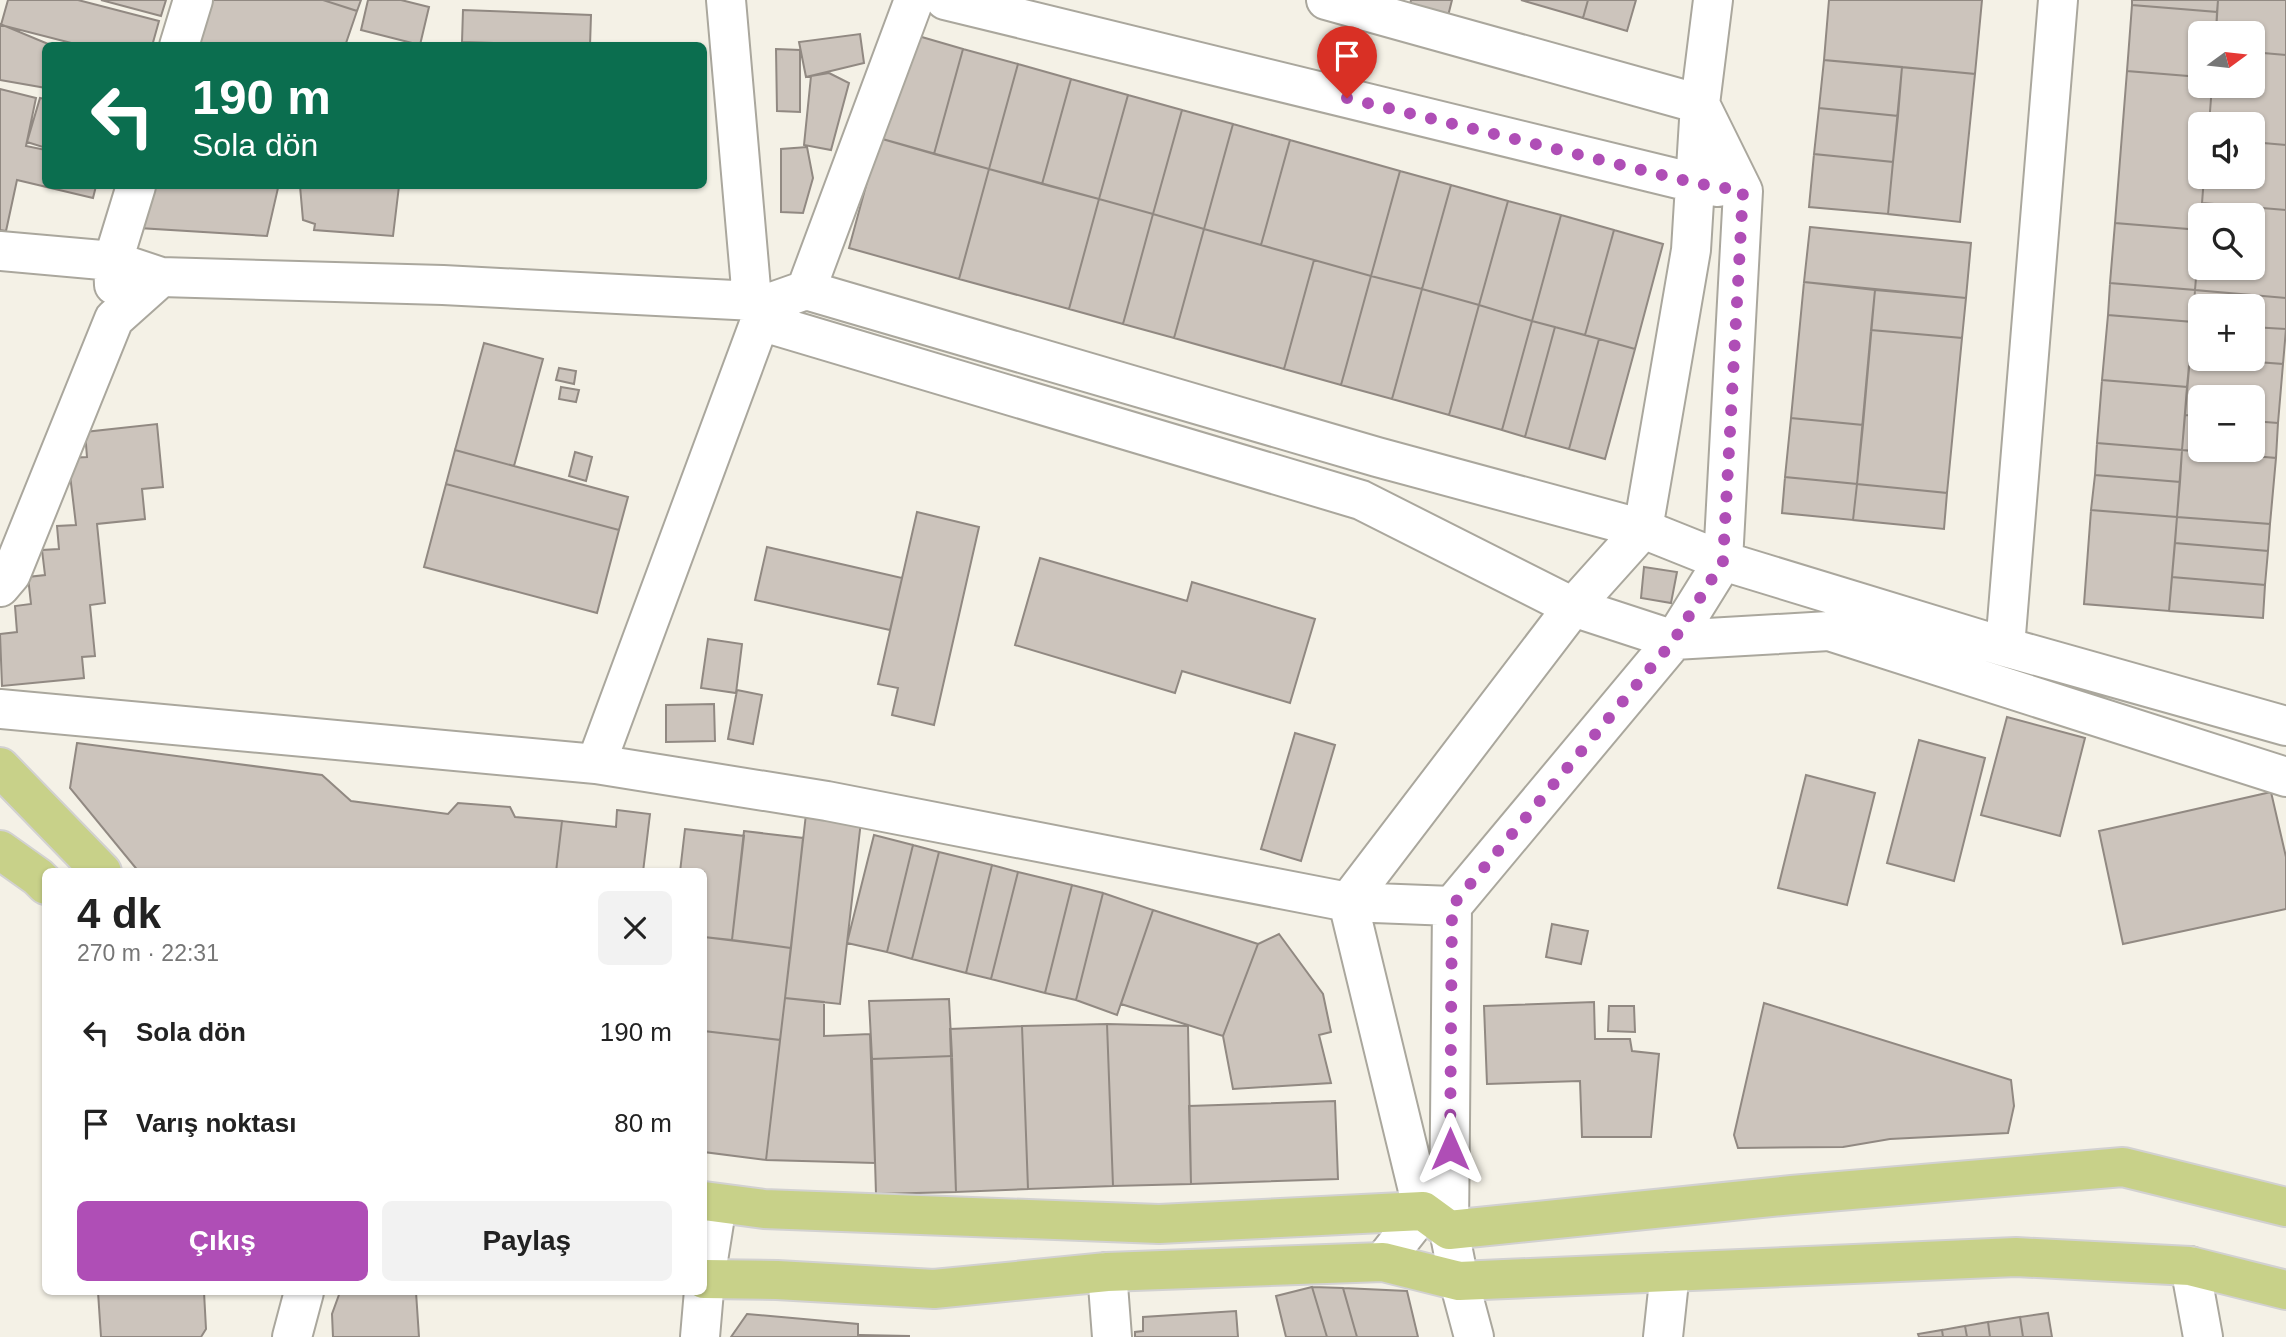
<!DOCTYPE html>
<html lang="tr">
<meta charset="utf-8">
<style>
body{margin:0;font-family:Arial,sans-serif;background:#f2f2f2;color:#222;height:100vh;display:flex;flex-direction:column;font-size:26px;white-space:nowrap}
*{box-sizing:border-box;margin:0}
p{font-size:23px;color:#767676}
.icon{flex:none;width:38px;height:38px;fill:none;stroke:currentColor;stroke-width:2;stroke-linecap:round;stroke-linejoin:round}
.map{position:relative;flex:1;overflow:hidden}
.side{position:absolute;left:42px;top:868px;width:665px;height:427px;display:flex;flex-direction:column;background:#fff;border-radius:10px;box-shadow:0 2px 5px #0004}
.side>*{flex:none}
.banner{position:absolute;left:42px;top:42px;width:665px;height:147px;border-radius:10px;box-shadow:0 2px 5px #0004;background:#0b6e4f;color:#fff;overflow:hidden}
.needle{width:46px;rotate:75deg}
.buttons{position:absolute;left:2188px;top:21px;display:grid;gap:14px}
.buttons a{display:grid;place-items:center;width:77px;height:77px;border-radius:10px;background:#fff;box-shadow:0 2px 5px #0004;font-size:35px}
.pin{position:absolute;display:grid;place-items:center;width:60px;height:60px;color:#fff;margin:-72px -30px;border-radius:50% 50% 50% 0;rotate:-45deg;box-shadow:0 0 7px #0007}
.pin .icon{rotate:45deg}
.me{position:absolute;width:77px;margin:-38px;rotate:0deg;stroke-linejoin:round;filter:drop-shadow(0 0 5px #0008)}
.turn{display:flex;align-items:center;gap:24px;height:147px;padding:0 35px;font-size:32px}
.turn .icon{width:91px;height:91px;stroke-width:2.5}
.turn b{display:block;font-size:49px;line-height:60px}
.round{display:grid;place-items:center;flex:none;width:74px;height:74px;border-radius:10px;background:#f2f2f2}
.overview{display:flex;align-items:center;justify-content:space-between;height:119px;padding:0 35px}
h1{font-size:42px;font-weight:600;line-height:52px}
.button{display:flex;gap:14px;margin-top:auto;padding:14px 35px}
.button a{flex:1;height:80px;border-radius:10px;background:#af4eb6;color:#fff;font-size:28px;font-weight:600;line-height:80px;text-align:center}
.button a+a{background:#f2f2f2;color:#222}
ul{padding:0;list-style:none}
li{display:flex;align-items:center;gap:21px;height:91px;padding:0 35px}
li div{flex:1}
li b{display:block;font-size:26px}
li em{font-style:normal}
.map>svg:first-child{display:block}
</style>
<div class="map">
<svg width="2286" height="1337" viewBox="0 0 2286 1337">
<rect width="100%" height="100%" fill="#f4f1e6"/>
<path fill="#ccc4bc" stroke="#918982" stroke-width="2" d="M8 0H78L159 21 152 46H83L1 25Z
M101 0H166L161 16Z
M210 0H323L357 11 345 46H187Z
M323 0H361L357 11Z
M368 0H401L429 7 420 45 361 30Z
M1411 0H1452L1447 20 1409 9Z
M1521 0H1588L1583 18Z
M1588 0H1636L1627 31 1583 18Z
M1829 0H1982L1975 74 1824 60Z
M2132 0H2218L2217 12 2132 5Z
M2218 0H2286V55L2252 52V33H2216Z
M2132 5 2217 12 2216 33H2200V77L2127 71Z
M463 10 591 15 590 46 462 42Z
M0 24 53 46H46V88L0 80Z
M908 33 963 49 934 154 879 138Z
M860 34 864 63 806 77 799 42Z
M462 42 567 46H462Z
M776 49 800 50V112L777 111Z
M963 49 1018 64 989 169 934 154Z
M2252 52 2286 55V145L2252 142V124H2209L2212 86H2252Z
M1824 60 1902 67 1898 116 1819 108Z
M1018 64 1071 79 1042 184 989 169Z
M1902 67 1975 74 1960 222 1888 214Z
M2127 71 2200 77V86H2212L2209 124H2200V177H2204L2200 230 2115 223Z
M829 73 849 83 831 150 804 145 811 76Z
M1071 79 1128 95 1099 199 1042 184Z
M0 89 36 98 26 146 46 150V186H96L93 198 17 180 6 231 0 230Z
M1128 95 1182 110 1153 214 1099 199Z
M40 98 46 99V148L27 142Z
M1819 108 1898 116 1893 162 1814 154Z
M1182 110 1233 124 1204 229 1153 214Z
M1233 124 1290 140 1261 245 1204 229Z
M879 138 989 169 959 279 849 248Z
M1290 140 1400 171 1371 276 1261 245Z
M2252 142 2286 145V210L2202 203 2204 177H2252Z
M807 147 813 178 803 213 781 212V149Z
M1814 154 1893 162 1888 214 1809 207Z
M989 169 1099 199 1069 309 959 279Z
M1400 171 1451 185 1422 289 1371 276Z
M1451 185 1508 201 1479 305 1422 289Z
M150 186H271L278 188 267 236 139 228Z
M300 186H399L393 236 314 230 315 224 303 220Z
M1099 199 1153 214 1123 324 1069 309Z
M1508 201 1561 215 1532 321 1479 305Z
M2202 203 2286 210V298L2195 290 2200 229V268H2252V215H2201Z
M1153 214 1204 229 1174 338 1123 324Z
M1561 215 1614 230 1585 335 1532 321Z
M2115 223 2200 230 2195 290 2110 283Z
M1810 227 1971 243 1966 298 1804 282Z
M1204 229 1314 260 1284 369 1174 338Z
M1614 230 1663 244 1635 349 1585 335Z
M1314 260 1371 276 1341 385 1284 369Z
M1371 276 1422 289 1392 399 1341 385Z
M1804 282 1875 290 1863 425 1791 418Z
M2110 283 2195 290 2193 322 2108 315Z
M1422 289 1479 305 1449 415 1392 399Z
M1875 290 1966 298 1962 338 1871 330Z
M2195 290 2286 298V329L2252 327V306H2200V322H2193Z
M1479 305 1532 321 1502 430 1449 415Z
M2108 315 2193 322 2187 387 2102 380Z
M1532 321 1555 327 1525 437 1502 430Z
M2193 322H2200V358L2190 357Z
M1555 327 1599 339 1569 449 1525 437Z
M2252 327 2286 329 2283 364 2215 359H2252Z
M1871 330 1962 338 1947 493 1857 484Z
M1599 339 1635 349 1605 459 1569 449Z
M484 343 543 359 514 466 455 450Z
M2190 357 2283 364 2278 423 2252 421V397H2200V416L2185 415Z
M559 368 576 371 574 384 556 380Z
M2102 380 2187 387 2182 450 2097 443Z
M561 387 579 390 576 402 559 399Z
M2185 415 2200 416V450H2252V421L2278 423 2276 458 2182 450Z
M1791 418 1863 425 1857 484 1785 477Z
M157 424 163 487 142 489 145 519 97 524 105 603 90 605 95 656 82 657 84 678 2 686 0 634 17 632 15 606 31 604 28 577 45 575 42 550 59 549 57 526 76 525 68 458 87 457 85 432Z
M2097 443 2182 450 2180 482 2095 475Z
M455 450 628 497 619 530 446 484Z
M2182 450 2276 458 2270 524 2177 517Z
M575 452 592 457 586 481 569 476Z
M2095 475 2180 482 2177 517 2091 510Z
M1785 477 1857 484 1853 520 1782 513Z
M446 484 619 530 597 613 424 567Z
M1857 484 1947 493 1944 529 1853 520Z
M2091 510 2177 517 2169 611 2084 604Z
M917 512 979 527 934 725 892 715 898 688 878 684Z
M2177 517 2270 524 2268 551 2175 543Z
M2175 543 2268 551 2265 585 2172 577Z
M767 547 902 578 890 630 755 600Z
M1040 558 1187 601 1192 582 1315 619 1290 703 1182 671 1175 693 1015 645Z
M1644 567 1677 572 1671 603 1641 598Z
M2172 577 2265 585 2263 618 2169 611Z
M708 639 742 644 736 693 701 688Z
M737 690 762 695 753 744 728 739Z
M714 704 715 741 666 742V705Z
M2007 717 2085 738 2060 836 1981 815Z
M1295 733 1335 745 1301 861 1261 849Z
M1919 740 1985 758 1954 881 1887 863Z
M77 743 322 775 351 801 448 814 458 803 510 807 515 817 562 821 556 872H139L70 788Z
M1806 775 1875 793 1847 905 1778 888Z
M2271 792 2286 857V909L2123 944 2099 831Z
M617 810 650 814 643 872H556L562 821 616 827Z
M806 814 861 821 840 1004 785 998Z
M685 829 744 836 732 940 704 937V872H680Z
M744 831 803 838 791 948 732 940Z
M874 835 913 845 887 952 847 943Z
M913 845 939 852 912 959 887 952Z
M939 852 992 865 966 973 912 959Z
M992 865 1018 872 991 979 966 973Z
M1018 872 1072 885 1045 993 991 979Z
M1072 885 1103 893 1076 1000 1045 993Z
M1103 893 1153 910 1117 1015 1076 1000Z
M1153 910 1258 944 1223 1036 1121 1004Z
M1552 924 1588 931 1581 964 1546 957Z
M1279 934 1323 994 1331 1032 1319 1035 1331 1083 1233 1089 1223 1036 1258 944Z
M704 937 791 948 780 1040 704 1031Z
M785 998 824 1002V1036L870 1034 875 1163 766 1160Z
M949 999 952 1056 872 1059 869 1001Z
M1594 1002 1595 1039H1630L1632 1051 1659 1054 1651 1137H1582L1580 1081 1487 1084 1484 1006Z
M1764 1003 2011 1080 2014 1106 2008 1133 1890 1139 1843 1147 1738 1148 1734 1135Z
M1609 1006H1634L1635 1032 1608 1031Z
M1107 1024 1113 1186 1028 1189 1022 1026Z
M1107 1024 1188 1026 1191 1184 1113 1186Z
M1022 1026 1028 1189 956 1192 950 1029Z
M704 1031 780 1040 766 1160 704 1152Z
M952 1056 956 1192 876 1194 872 1059Z
M1335 1101 1338 1179 1191 1184 1189 1106Z
M1312 1287 1327 1337H1286L1276 1296Z
M1312 1287 1343 1288 1357 1337H1327Z
M1343 1288 1407 1291 1418 1337H1357Z
M98 1292H204L206 1329 201 1337H101Z
M340 1292H416L419 1337H333L332 1314Z
M1236 1311 1238 1337H1135V1332L1143 1331V1317Z
M2048 1313 2052 1337H2023L2020 1317Z
M747 1314 858 1324V1337H731Z
M2020 1317 2023 1337H1990L1988 1322Z
M1988 1322 1990 1337H1967L1965 1326Z
M1965 1326 1967 1337H1943L1942 1330Z
M1942 1330 1943 1337H1919L1918 1334Z
M860 1335 909 1336V1337H860Z"/>
<g fill="none" stroke-linecap="round" stroke-linejoin="round">
<g stroke="#aaa79d" stroke-width="42">
<path id="minor" d="M726 0 752 300
M945 0 1695 183 1718 187
M1326 0 1700 104 1743 191 1723 561 1674 640 1452 906 1449 1230 1459 1281 1474 1337
M179 46 193 0
M0 251 113 261 161 277 443 285 772 302
M114 285 113 261 136 186
M806 290 914 0
M760 321 1361 500 1573 607 1674 640 1829 631 2286 777
M0 587 11 574 114 319 161 277
M2005 647 2058 0
M0 709 596 764 827 801 1348 902 1452 906
M596 764 760 321 772 302 806 290 1377 457 1643 529 1723 561 2005 647 2286 726
M1383 1262 1423 1211 1348 902 1573 607 1643 529 1691 250 1700 104 1713 0
M2190 1266 2203 1337
M1107 1272 1112 1337
M292 1337 304 1292
M700 1337 705 1279 717 1204
M1663 1337 1670 1272"/>
</g>
<g stroke="#d2d1d1" stroke-width="42">
<path id="major" d="M0 767 102 872
M0 850 38 877 46 885
M704 1201 764 1209 1159 1224 1423 1211 1449 1230 1792 1195 2123 1167 2286 1207
M704 1279 777 1280 934 1289 1107 1272 1383 1262 1459 1281 2016 1257 2190 1266 2286 1290"/>
</g>
<use href="#minor" stroke="#fff" stroke-width="38"/>
<use href="#major" stroke="#c8d189" stroke-width="38"/>
</g>
<g fill="none" stroke-linecap="round" stroke-linejoin="round">
<path stroke="#af4eb6" stroke-width="12" stroke-dasharray="0 21.6" d="M1347 98 1695 183 1743 191 1723 561 1674 640 1452 906 1450 1149"/>
</g>
</svg>
<div class="buttons">
<a><svg class="needle" viewBox="-14 -14 28 28"><path d="M0-13l5 13h-10z" fill="#e53935"/><path d="M0 13l5-13h-10z" fill="#767676"/></svg></a>
<a><svg class="icon" aria-label="sound" viewBox="0 0 24 24"><path d="M4 9h4l5-4v14l-5-4H4zM17 9q2 3 0 6"/></svg></a>
<a><svg class="icon" aria-label="search" viewBox="0 0 24 24"><circle cx="10" cy="10" r="6"/><path d="M15 15l6 6"/></svg></a>
<a>+</a>
<a>−</a>
</div>
<div class="pin" style="left:1347px;top:98px;background:#d93025"><svg class="icon" aria-label="arrive" viewBox="0 0 24 24"><path d="M6 21V4h12l-3 4 3 4H6"/></svg></div>
<svg class="me" style="left:1450px;top:1149px" viewBox="-20 -20 40 40"><path d="M0-17L14 15 0 8-14 15z" fill="#af4eb6" stroke="#fff" stroke-width="4"/></svg>
<div class="banner">
<div class="turn"><svg class="icon" aria-label="left" viewBox="0 0 24 24"><path d="M17 20v-9H6M10 6l-5 5 5 5"/></svg><div><b>190 m</b>Sola dön</div></div>
</div>
<section class="side">
<div class="overview"><div><h1>4 dk</h1><p>270 m · 22:31</p></div><a class="round"><svg class="icon" aria-label="close" viewBox="0 0 24 24"><path d="M6 6l12 12M18 6L6 18"/></svg></a></div>
<ul>
<li><svg class="icon" aria-label="left" viewBox="0 0 24 24"><path d="M17 20v-9H6M10 6l-5 5 5 5"/></svg><div><b>Sola dön</b></div><em>190 m</em></li>
<li><svg class="icon" aria-label="arrive" viewBox="0 0 24 24"><path d="M6 21V4h12l-3 4 3 4H6"/></svg><div><b>Varış noktası</b></div><em>80 m</em></li>
</ul>
<div class="button"><a>Çıkış</a><a>Paylaş</a></div>
</section>
</div>
